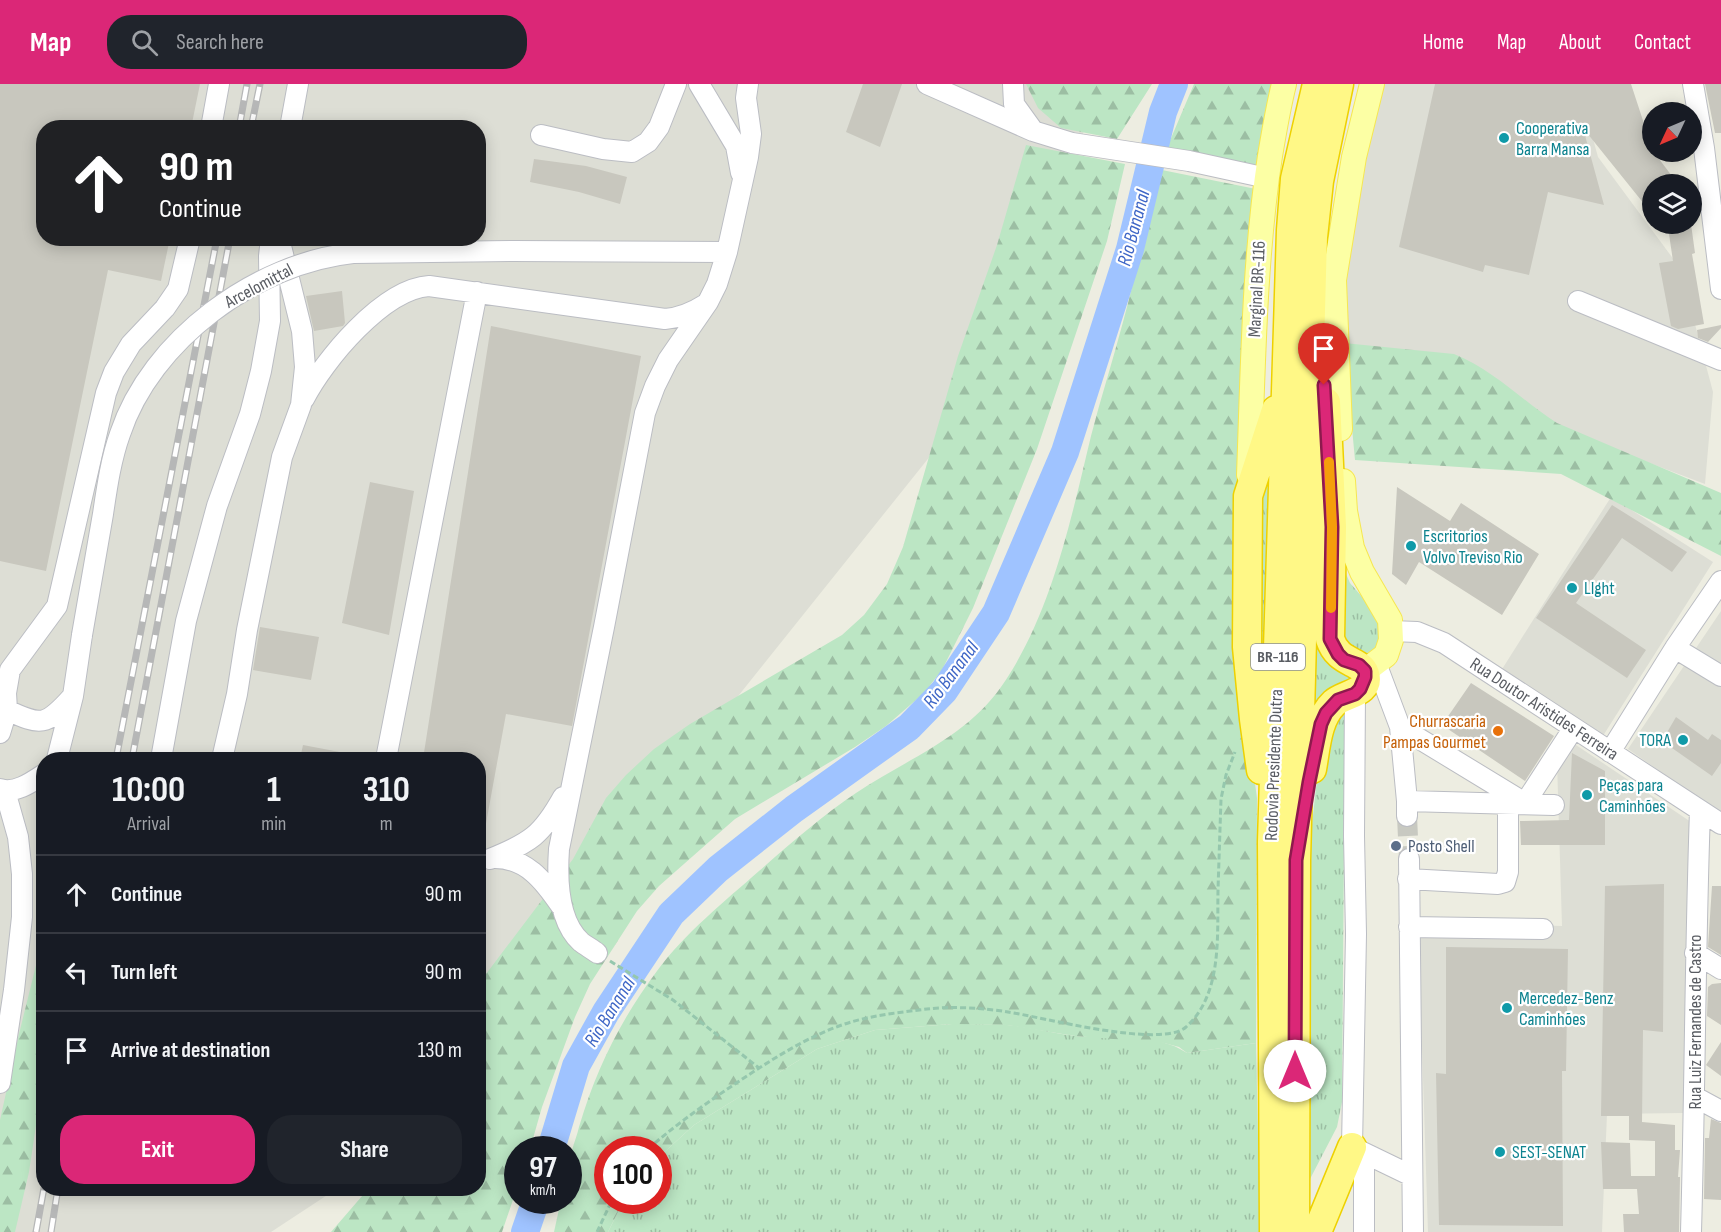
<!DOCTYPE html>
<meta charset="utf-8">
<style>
body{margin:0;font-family:"Sofia Sans Condensed",sans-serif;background:#20242c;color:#f1f3f6;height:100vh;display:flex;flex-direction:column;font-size:22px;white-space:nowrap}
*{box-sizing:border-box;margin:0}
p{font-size:20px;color:#9ea1a6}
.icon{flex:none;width:33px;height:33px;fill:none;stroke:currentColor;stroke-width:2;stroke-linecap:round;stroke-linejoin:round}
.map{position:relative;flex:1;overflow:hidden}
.sheet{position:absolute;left:36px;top:668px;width:450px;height:444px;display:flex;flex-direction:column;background:#171b24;border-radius:24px;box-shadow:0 3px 15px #0003}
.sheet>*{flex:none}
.guide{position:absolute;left:36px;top:36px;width:450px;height:126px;border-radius:24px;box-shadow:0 3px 15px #0003;background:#202124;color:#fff;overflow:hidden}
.needle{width:39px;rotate:226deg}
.buttons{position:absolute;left:1642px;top:18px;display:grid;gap:12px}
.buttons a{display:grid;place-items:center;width:60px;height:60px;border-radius:50%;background:#171b24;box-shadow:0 3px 15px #0003;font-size:30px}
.speed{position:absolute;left:504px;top:1052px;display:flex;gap:12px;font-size:30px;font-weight:700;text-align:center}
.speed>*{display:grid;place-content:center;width:78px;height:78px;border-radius:50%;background:#171b24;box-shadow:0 3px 15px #0003;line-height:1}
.speed small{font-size:15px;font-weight:400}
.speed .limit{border:9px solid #d22;background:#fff;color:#111}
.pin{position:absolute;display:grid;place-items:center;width:51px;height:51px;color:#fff;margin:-62px -26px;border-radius:50% 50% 50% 0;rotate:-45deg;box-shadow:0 0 6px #0007}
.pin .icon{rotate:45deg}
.me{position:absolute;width:66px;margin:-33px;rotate:0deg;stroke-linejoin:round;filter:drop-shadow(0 0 4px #0008)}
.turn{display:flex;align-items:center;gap:21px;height:126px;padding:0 24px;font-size:27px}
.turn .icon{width:78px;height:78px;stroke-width:2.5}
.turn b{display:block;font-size:42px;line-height:51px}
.eta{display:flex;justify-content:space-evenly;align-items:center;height:102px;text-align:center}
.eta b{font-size:36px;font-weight:700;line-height:42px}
.primary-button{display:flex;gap:12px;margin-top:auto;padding:12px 24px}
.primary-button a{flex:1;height:69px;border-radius:24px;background:#db2777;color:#fff;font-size:24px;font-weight:700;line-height:69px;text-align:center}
.primary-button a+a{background:#20242c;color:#f1f3f6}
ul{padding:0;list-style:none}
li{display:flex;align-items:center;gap:18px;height:78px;padding:0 24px;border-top:2px solid #363941}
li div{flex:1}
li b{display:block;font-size:22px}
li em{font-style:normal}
header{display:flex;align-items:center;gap:36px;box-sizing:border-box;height:84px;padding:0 30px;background:#db2777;color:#fff}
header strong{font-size:28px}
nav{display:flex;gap:33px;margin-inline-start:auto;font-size:21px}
.search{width:420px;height:54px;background:#20242c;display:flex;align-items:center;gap:15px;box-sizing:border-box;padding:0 21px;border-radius:24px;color:#9ea1a6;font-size:22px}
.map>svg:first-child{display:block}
</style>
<header>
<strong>Map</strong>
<div class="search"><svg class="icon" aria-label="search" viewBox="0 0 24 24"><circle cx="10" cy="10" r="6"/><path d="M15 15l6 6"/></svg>Search here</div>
<nav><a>Home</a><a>Map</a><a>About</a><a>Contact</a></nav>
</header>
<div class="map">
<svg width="1721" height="1148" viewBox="0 0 1721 1148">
<defs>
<pattern id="grass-tufts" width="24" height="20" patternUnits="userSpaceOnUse" patternTransform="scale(1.5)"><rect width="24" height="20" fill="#bce6c4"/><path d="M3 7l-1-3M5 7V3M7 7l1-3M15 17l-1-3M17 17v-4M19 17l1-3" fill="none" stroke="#9cbea3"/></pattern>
<pattern id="forest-firs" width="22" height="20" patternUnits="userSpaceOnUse" patternTransform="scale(1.5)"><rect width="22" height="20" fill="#bce6c4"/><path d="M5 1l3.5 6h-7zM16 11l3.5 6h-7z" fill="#9cbea3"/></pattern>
</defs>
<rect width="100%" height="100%" fill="#edede1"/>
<path fill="#ddded5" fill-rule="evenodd" d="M0 0H1103L975 316 479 936 478 675H44V1104H338L271 1148H0ZM44 44H478V154H44Z
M1384 0H1578L1598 73 1680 184 1713 308 1705 400 1346 264 1347 193 1355 117Z
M1611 413 1713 478 1601 655 1499 590Z
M1721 527V730L1628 665Z
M1570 657 1691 738 1683 1029 1607 1030 1602 1148H1428L1418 838 1562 842 1557 678Z"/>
<path fill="url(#grass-tufts)" d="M1274 350 1268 695 1257 614 1258 419Z
M1319 427 1348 588 1352 595 1311 654Z
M1343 483 1350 499 1383 537 1378 563 1365 572 1344 567Z
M1345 624 1342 1018 1337 1043 1310 1095 1307 1010 1310 759 1316 704 1326 651Z
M952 940C970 940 989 940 1007 941 1030 943 1052 949 1075 952 1111 955 1156 948 1187 969L1256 959 1260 1148H608L624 1116H658L659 1073 694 1041 817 965 875 946Z"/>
<path fill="url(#forest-firs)" d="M1026 0H1152L1117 55 1061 44 1038 24Z
M1194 0H1277L1257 85 1166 66Z
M1026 61 1125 80 1107 157 1037 365 973 524 942 586 924 609 886 642 855 663 735 735 659 802 637 827 590 900 575 933 542 1023 530 1065H518L517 1104 502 1148H331L369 1104H478V903L486 890 573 775 606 714 626 691 654 665 690 640 842 551 864 531 887 500 903 463 958 272 997 161Z
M1157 85 1256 105 1247 641 1257 714 1256 959 1187 969 1179 963 1164 959 1075 952 1007 941 952 940 875 946 817 965 694 1041 659 1073 658 1065H608V1116H624L608 1148H554L561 1116H568C568 1106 568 1095 568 1085 569 1071 576 1056 579 1043 597 983 620 937 657 887 685 849 724 818 759 787 791 759 822 732 856 709 907 675 965 654 1001 603 1051 532 1071 435 1091 352 1101 313 1113 276 1123 238 1137 187 1147 136 1157 85Z
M1344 259 1454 270C1494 286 1521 316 1557 339L1721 409V472L1561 390 1355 376Z
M43 853V995L29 1088 15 1148H0V1036L19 950Z"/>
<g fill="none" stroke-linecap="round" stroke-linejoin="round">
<path stroke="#9fc3ff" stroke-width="28" d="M551 1065 576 982 606 928 671 830 718 785 794 725 909 643 944 607 996 529 1065 368 1130 165 1163 28 1174 0
M525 1148 536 1116"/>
</g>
<path fill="#c8c7be" d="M0 0H200L191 44H44V154H170L161 197 108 186 46 487 0 477Z
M863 0H902L880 63 846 48Z
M1435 0H1631L1653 67 1678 100H1653V131L1583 44 1604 121 1548 108 1529 191 1485 181 1483 188 1399 163Z
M1705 0H1721V49H1715Z
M534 75 586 82 627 93 620 120 579 108 530 98Z
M1660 140H1691L1695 169 1692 170 1704 240 1678 245 1671 242 1659 179 1673 177 1669 150Z
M342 207 345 239 343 242 314 247 306 212Z
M1721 241V244L1708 258 1698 254 1697 246Z
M491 242 641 272 572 642 506 630 485 745 478 744V675H423Z
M370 398 414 407 389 551 342 539Z
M1397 403 1450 437 1461 419 1539 470 1502 531 1419 478 1406 501 1392 490Z
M1612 421 1687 468 1672 488 1622 454 1576 519 1646 566 1627 594 1536 534Z
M260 543 319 553 311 596 253 586Z
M1471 599 1554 652 1525 697 1442 641Z
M1676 633 1708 656 1712 650 1721 656V679L1712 692 1662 657Z
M303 661 345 669V675H300Z
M1572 669 1605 687V761H1521L1520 737 1569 736Z
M1664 800 1663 948 1643 946 1642 1038 1675 1041V1066H1680L1678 1093H1680L1679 1148H1624L1623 1130H1639L1637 1105H1603L1601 1058 1630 1059 1631 1092H1655V1057L1629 1056V1032H1601L1605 802Z
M1712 802H1721V871L1708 863Z
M1446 863 1568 865 1566 987H1562L1563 1142 1439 1141 1436 989 1446 990Z
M1721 899V941L1707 932 1708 903 1712 900Z
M1721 958V992L1706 981Z
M1711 1035 1721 1039V1116L1704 1115 1705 1054H1709Z"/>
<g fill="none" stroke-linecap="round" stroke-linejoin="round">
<path stroke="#c8c9c1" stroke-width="20" stroke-dasharray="20 10" stroke-linecap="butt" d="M1407 732 1409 775"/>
<g stroke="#bbbdc3" stroke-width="22">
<path id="minor" d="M699 0 736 62 741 89
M927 0 1033 47 1072 59 1189 77 1267 94
M1013 0 1014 20 1032 45
M1693 0 1704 64 1721 205
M211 44 219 0
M290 44 298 0
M541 51 603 65 632 68 648 58 659 43 676 0
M512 167 727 168
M1578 217 1721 276
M304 315C324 276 383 205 429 202L665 235C680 234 692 229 706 220
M1391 547 1417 548 1444 559 1721 740
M1675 564 1721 592
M1376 579 1400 643 1525 719 1573 645
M1355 610 1354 752 1356 850 1352 1063 1412 1092
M7 626C41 642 46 642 71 614
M1400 643 1407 717
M0 649 7 626 6 609 10 586 57 522 106 309 114 288 131 260 165 224 178 205 190 154
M1610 668 1675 564 1721 497
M57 675 73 612 82 551
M161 675 186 537 217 422 250 330 261 287 270 237 269 172 271 154
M222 675 237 610 247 546 282 373 301 321 305 283 302 247 279 154
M386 675 477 208
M0 705C15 710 32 698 44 690
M1407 732V717L1554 721
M493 774C526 773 544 797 561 822
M490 775C530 759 542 751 563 713
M1409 775 1413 1148
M1408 795 1498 800 1505 798 1508 788V719
M1409 843 1543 845
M597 869C592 865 586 862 581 858 558 837 557 794 559 765L604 543 645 329 655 302 668 276 708 218 717 200 727 168 748 73 751 50 746 14 748 0
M1695 869 1721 885
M0 999 14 906 22 833V790L18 753 5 707
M1695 1013 1721 1027
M1364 1070V1148
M1691 1148C1695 1008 1695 868 1700 727"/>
</g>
<g stroke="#f6e751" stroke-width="26">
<path id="major" d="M1340 345 1334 196 1354 73 1372 0
M1249 391C1253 285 1254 177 1270 72 1274 48 1278 24 1284 0
M1343 397 1345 427 1352 464 1362 488 1390 536 1391 556 1386 571 1365 587"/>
</g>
<g stroke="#eed100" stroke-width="31">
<path id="highway" d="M1312 685C1316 663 1317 635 1334 619 1344 610 1371 609 1365 590 1361 576 1338 580 1330 555L1332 443 1326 318
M1261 686 1254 635 1247 563 1248 412 1276 326
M1274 1148 1272 758 1291 146 1295 95 1317 0
M1295 1148 1296 776 1313 153 1319 97 1339 0
M1317 1148 1352 1063"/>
</g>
<path stroke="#95c7ad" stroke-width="3" stroke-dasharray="6 3" stroke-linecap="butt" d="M610 877 673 916 759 984
M648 1065C680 1037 715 1013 750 990 782 969 815 949 851 938 875 931 902 928 927 925 952 922 983 924 1008 928 1042 933 1161 965 1186 943 1223 910 1217 850 1218 806 1219 775 1220 745 1221 715L1226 691 1235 668
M597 1148 612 1116"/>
<use href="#minor" stroke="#fff" stroke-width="20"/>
<use href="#major" stroke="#fcffa4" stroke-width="24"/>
<use href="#highway" stroke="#fff886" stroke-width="28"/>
<g stroke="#b6b7b7" stroke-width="7">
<path id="rail" d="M239 44 247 0
M251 44 260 0
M116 675 217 154
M132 675 230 154
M36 1148 44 1104
M51 1148 58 1104"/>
</g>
<use href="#rail" stroke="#fff" stroke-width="4.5" stroke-dasharray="14" stroke-linecap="butt"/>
<g stroke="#bbbdc3" stroke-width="22" stroke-linecap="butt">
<path id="minor-bridge" d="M82 551C89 511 96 470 103 430 107 403 111 375 120 350 151 256 256 179 353 169L512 167"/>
</g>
<use href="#minor-bridge" stroke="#fff" stroke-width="20"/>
</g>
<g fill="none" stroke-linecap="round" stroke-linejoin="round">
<g stroke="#8e194d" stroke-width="15">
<path id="route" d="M1295 987 1296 776 1309 698 1321 640 1326 629 1338 616 1355 610 1360 605 1365 593V587L1359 581 1344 576 1338 570 1330 555 1332 443 1324 301"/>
</g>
<use href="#route" stroke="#db2777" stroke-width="10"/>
<path stroke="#f59e0b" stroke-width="10" d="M1329 378 1332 443 1331 524"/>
</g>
<g fill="#0f9aa8" stroke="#fff" stroke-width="2">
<circle cx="1504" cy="54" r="6"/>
<circle cx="1411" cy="462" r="6"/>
<circle cx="1572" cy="504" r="6"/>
<circle cx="1683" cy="656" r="6"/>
<circle cx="1587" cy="711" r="6"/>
<circle cx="1507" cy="924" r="6"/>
<circle cx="1500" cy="1068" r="6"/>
</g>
<circle fill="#e8710a" stroke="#fff" stroke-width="2" cx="1498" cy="647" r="6"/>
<circle fill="#5c6f8a" stroke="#fff" stroke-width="2" cx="1396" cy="762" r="6"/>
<g text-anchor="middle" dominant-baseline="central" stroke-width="4.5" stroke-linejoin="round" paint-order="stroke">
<rect fill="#fff" stroke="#8b8d91" stroke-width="1.5" x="1251" y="560" width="54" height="26" rx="4.5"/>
<g font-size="16" font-weight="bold" fill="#595c62">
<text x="1278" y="573">BR-116</text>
</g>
<g font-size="18" fill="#0d838f" stroke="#fff" text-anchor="start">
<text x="1516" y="44">Cooperativa<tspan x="1516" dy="21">Barra Mansa</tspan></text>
<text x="1423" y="452">Escritorios<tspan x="1423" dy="21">Volvo Treviso Rio</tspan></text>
<text x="1584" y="504">LIght</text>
<text x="1671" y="656" text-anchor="end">TORA</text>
<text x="1599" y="701">Peças para<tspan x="1599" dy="21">Caminhões</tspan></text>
<text x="1519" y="914">Mercedez-Benz<tspan x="1519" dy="21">Caminhões</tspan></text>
<text x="1512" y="1068">SEST-SENAT</text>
</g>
<g font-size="18" fill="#595c62" stroke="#fff">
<text transform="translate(259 202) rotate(-28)">Arcelomittal</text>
<text transform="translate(1257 205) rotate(-87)">Marginal BR-116</text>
<text transform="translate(1544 625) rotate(33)">Rua Doutor Aristides Ferreira</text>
<text transform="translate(1274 681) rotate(-88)">Rodovia Presidente Dutra</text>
<text transform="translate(1695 938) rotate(-90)">Rua Luiz Fernandes de Castro</text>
</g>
<g font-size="18" fill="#c56008" stroke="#fff" text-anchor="end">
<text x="1486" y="637">Churrascaria<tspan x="1486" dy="21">Pampas Gourmet</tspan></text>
</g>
<g font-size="18" fill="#4e5e75" stroke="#fff" text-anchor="start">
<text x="1408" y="762">Posto Shell</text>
</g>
<g font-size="20" font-style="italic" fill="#3e66c6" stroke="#fff">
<text transform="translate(1134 144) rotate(-75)">Rio Bananal</text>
<text transform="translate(951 591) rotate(-53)">Rio Bananal</text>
<text transform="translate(610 928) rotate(-58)">Rio Bananal</text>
</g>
</g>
</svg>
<div class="buttons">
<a><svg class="needle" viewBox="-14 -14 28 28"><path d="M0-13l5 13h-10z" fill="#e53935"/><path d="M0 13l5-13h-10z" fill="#9ea1a6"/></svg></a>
<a><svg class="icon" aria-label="layers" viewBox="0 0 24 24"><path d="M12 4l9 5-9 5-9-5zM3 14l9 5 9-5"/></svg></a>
</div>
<div class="speed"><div>97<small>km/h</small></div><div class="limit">100</div></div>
<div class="pin" style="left:1324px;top:301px;background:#d93025"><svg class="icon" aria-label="arrive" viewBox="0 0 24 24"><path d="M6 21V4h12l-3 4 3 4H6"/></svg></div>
<svg class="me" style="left:1295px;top:987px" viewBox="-20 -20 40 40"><circle r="19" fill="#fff"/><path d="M0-13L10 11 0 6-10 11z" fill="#db2777"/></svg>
<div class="guide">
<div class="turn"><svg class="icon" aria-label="ahead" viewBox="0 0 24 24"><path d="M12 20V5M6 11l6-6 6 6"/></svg><div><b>90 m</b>Continue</div></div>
</div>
<section class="sheet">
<div class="eta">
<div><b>10:00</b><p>Arrival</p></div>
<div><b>1</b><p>min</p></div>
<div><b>310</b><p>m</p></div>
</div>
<ul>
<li><svg class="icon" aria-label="ahead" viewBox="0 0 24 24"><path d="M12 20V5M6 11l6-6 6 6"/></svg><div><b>Continue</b></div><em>90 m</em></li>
<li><svg class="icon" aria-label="left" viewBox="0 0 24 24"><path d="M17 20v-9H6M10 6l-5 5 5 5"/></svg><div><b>Turn left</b></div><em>90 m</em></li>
<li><svg class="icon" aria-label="arrive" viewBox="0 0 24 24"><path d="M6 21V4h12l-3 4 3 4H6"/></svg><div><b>Arrive at destination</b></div><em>130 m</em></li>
</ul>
<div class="primary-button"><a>Exit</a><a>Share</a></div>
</section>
</div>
